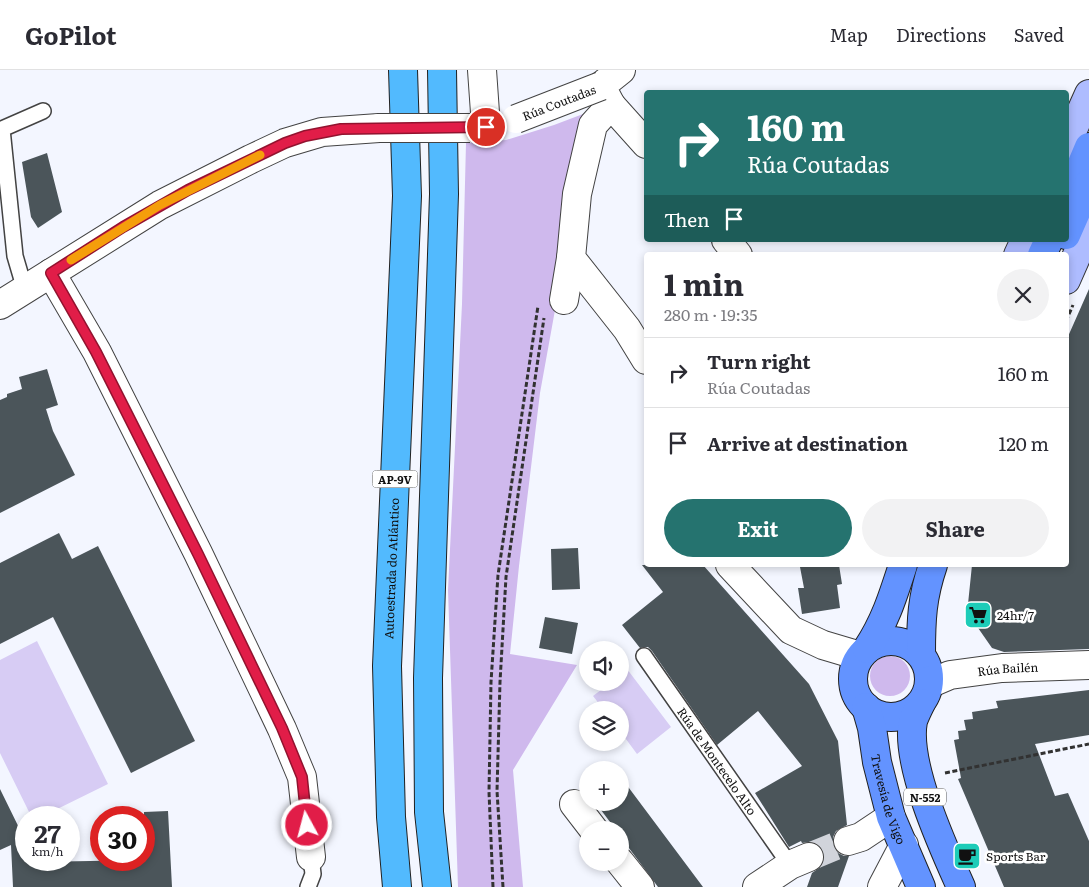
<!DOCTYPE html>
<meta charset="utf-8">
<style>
body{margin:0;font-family:Literata,serif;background:#f2f2f3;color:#2b2b33;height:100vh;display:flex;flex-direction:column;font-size:19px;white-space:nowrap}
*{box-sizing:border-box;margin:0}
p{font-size:16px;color:#7c7c81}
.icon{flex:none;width:28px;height:28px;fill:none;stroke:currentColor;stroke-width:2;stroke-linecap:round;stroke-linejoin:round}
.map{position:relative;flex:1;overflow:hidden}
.details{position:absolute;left:644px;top:182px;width:425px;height:315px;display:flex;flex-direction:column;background:#fff;border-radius:5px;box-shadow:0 2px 8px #0003}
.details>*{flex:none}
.top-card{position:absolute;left:644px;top:20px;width:425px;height:152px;border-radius:5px;box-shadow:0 2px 8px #0003;background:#25736f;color:#fff;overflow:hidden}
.fabs{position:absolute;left:579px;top:571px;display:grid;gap:10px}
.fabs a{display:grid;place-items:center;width:50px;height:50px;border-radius:50%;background:#fff;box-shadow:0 2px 8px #0003;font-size:25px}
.speed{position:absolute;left:15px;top:736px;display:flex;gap:10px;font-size:25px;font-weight:700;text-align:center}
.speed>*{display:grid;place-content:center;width:65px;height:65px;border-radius:50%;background:#fff;box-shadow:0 2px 8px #0003;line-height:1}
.speed small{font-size:12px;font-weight:400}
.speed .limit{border:8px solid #d22;background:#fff;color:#111}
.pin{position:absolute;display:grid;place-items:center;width:42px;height:42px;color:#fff;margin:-21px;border:2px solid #fff;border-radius:50%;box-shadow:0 1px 5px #0007}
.me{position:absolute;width:55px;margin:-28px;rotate:353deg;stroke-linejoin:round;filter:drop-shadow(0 0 4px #0008)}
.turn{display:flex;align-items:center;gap:18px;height:105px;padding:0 20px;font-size:22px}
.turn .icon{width:65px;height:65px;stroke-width:2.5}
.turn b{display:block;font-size:35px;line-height:42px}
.then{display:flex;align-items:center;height:48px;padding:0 20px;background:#0003;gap:10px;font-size:19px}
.round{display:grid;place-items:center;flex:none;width:52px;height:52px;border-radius:26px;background:#f2f2f3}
.head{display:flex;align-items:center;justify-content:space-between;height:85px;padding:0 20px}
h1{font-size:30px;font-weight:700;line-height:38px}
.button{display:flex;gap:10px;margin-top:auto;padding:10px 20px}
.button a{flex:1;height:58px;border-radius:30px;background:#25736f;color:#fff;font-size:20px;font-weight:700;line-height:58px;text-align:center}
.button a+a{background:#f2f2f3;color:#2b2b33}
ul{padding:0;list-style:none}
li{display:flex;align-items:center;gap:15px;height:70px;padding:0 20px;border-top:1px solid #e1e1e2}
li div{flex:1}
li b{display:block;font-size:19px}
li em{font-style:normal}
header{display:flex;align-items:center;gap:30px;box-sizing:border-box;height:70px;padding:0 25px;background:#fff;border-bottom:1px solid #e1e1e2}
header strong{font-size:24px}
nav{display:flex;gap:28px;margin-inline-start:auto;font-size:18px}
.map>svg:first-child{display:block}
</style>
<header>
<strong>GoPilot</strong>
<nav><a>Map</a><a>Directions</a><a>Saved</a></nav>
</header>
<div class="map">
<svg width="1089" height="817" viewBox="0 0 1089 817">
<rect width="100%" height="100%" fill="#f3f6ff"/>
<path fill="#cfb9ed" d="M591 41 540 323 519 496 510 584 577 595 513 700 523 817H458L448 520 462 234 466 73 506 70 554 55Z
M870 606a20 20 0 1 1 40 0a20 20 0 1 1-40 0Z"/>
<path fill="#d7ccf4" d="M37 571 108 714 41 747 32 748 0 683V590Z
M627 599 671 657 637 684 620 661V640H604L593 626 610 613 620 612V604Z"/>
<path fill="#4b555a" d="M47 83 62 142 38 158 31 147 22 92Z
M1089 219V579L1004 582 992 578 976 555 968 534 972 495H1066V271Z
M47 299 58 335 46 339 53 361 75 405 0 443V330L7 327V324L22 319 19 307Z
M59 463 72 489 98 476 195 671 131 703 53 547 0 574V493Z
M578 478 580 519 552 520 551 479Z
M642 495H703L809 614 838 671 847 755 836 761 833 767V775L838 783 844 786H849L838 817H807L812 803 822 796 824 788 823 781 818 774 810 772 802 773 801 771 789 777 755 723 802 696 758 641 717 675 652 581 648 577 640 578 622 555 663 522Z
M811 495H839L842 514 837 515 840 538 802 544 798 518H804L800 497Z
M545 547 578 553 572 584 539 578Z
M1089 620V665L1035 674 1055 726 1068 723 1089 771V817H1004L958 709 961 708 954 670 959 669 958 661 966 660 964 650 973 649 972 642 998 638 996 631Z
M620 706 703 817H658L620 766V760H616L595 732H620Z
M0 719 26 772V790H35L36 792 144 790V742L168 741 172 817H13L11 775 0 780Z"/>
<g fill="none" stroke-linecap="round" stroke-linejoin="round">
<path stroke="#d1d4db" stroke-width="28" stroke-dasharray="28 14" stroke-linecap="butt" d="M809 787 848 771"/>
<g stroke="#434343" stroke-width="18">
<g id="lane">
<path d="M25 220 15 186 2 59 43 41"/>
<path id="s1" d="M644 586 790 795"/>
<path d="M308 817 313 804 311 787"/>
</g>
</g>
<g stroke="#434343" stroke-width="30">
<g id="street">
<path d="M482 0 486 57"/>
<path d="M621 0 601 16 611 35 646 74"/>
<path d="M611 35 593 55 577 124 571 188 627 259 646 290"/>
<path d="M726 170 738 185"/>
<path d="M51 203 97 282 198 483 282 659 302 707 311 787"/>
<path d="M564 230 571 188"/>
<path d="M0 235 160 135 251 89 285 73 322 62 379 58"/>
<path d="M730 495 791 560 823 575 860 586"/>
<path id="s2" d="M929 614 950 605 1002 598 1089 595"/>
<path d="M574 734 594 760"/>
<path d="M848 771 861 767 891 747"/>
<path d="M620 792 640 817"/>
<path d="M757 817 790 795 809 787"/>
<path d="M882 817 904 775"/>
</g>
</g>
<g stroke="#323232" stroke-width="30">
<path id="secondary" d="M1066 75 1089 24
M1018 185 1025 170
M1066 210 1089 158"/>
</g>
<g stroke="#212121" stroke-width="30">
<g id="primary">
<path d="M1067 129 1089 77"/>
<path d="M1066 165 1089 113"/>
<path d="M1042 185 1049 170"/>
<circle cx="891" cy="609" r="38"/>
<path d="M867 579C885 552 893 526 903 495"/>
<path d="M921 584C921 550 922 527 933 495"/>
<path d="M921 633C918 639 915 645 913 651 905 694 943 777 961 817"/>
<path id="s3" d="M866 637 872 658 877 692 891 747 921 817"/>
</g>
</g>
<g stroke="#212121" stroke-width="30">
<g id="highway">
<path id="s4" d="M397 817 391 747 387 596 407 126 403 0"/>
<path d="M437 817 429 742 428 608 444 124 442 0"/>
</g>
</g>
<path stroke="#323232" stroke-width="3" stroke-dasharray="5 2.5" stroke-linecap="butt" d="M1066 251 1073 235
M945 703 1089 674
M493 817 489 722 491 612 498 505 538 236
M503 817 497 721 500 612 506 507 544 248"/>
<use href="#lane" stroke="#fff" stroke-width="15"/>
<use href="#street" stroke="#fff" stroke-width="28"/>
<use href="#secondary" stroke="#aebcff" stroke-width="28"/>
<use href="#primary" stroke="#6393ff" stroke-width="28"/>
<use href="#highway" stroke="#52bafe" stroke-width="28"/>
<g stroke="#434343" stroke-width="30" stroke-linecap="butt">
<g id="street-bridge">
<path id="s5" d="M516 49 601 16"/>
<path d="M379 58H470"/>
</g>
</g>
<use href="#street-bridge" stroke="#fff" stroke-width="28"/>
</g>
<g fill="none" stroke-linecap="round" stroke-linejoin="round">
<g stroke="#92132f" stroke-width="12">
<path id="route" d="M307 755 302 707 282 658 198 484 96 282 51 203 123 157 188 120 285 73 305 66 341 59 486 57"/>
</g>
<use href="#route" stroke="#e11d48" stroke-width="9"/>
<path stroke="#f59e0b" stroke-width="9" d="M71 190 160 135 260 85"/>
</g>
<defs>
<g id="supermarket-square" transform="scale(1.4375)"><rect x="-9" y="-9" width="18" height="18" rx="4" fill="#1dccb8" stroke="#fff"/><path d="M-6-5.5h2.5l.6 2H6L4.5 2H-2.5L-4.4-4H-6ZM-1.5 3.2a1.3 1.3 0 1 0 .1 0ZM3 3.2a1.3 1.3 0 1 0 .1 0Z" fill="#111"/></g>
<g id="cafe-square" transform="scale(1.4375)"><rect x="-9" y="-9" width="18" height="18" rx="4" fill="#1dccb8" stroke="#fff"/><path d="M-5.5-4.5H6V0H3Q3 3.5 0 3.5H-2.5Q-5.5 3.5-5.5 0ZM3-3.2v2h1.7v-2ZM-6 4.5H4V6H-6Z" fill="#111"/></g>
</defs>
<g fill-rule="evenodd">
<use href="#supermarket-square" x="978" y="545"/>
<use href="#cafe-square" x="967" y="786"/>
</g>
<g text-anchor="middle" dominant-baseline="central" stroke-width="5" stroke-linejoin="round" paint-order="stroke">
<g fill="#fff" stroke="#585858" stroke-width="1">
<rect x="372.5" y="400.5" width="45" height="17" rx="4"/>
<rect x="904" y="718.5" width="42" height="17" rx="4"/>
</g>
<g font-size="11" font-weight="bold" fill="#101010">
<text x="395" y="409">AP-9V</text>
<text x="925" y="727">N-552</text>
</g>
<g font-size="12" fill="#101010" stroke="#fff">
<text stroke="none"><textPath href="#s5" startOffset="46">Rúa Coutadas</textPath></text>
<text stroke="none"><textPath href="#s4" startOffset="319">Autoestrada do Atlántico</textPath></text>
<text stroke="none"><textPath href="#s2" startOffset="81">Rúa Bailén</textPath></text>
<text stroke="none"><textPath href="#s1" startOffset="128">Rúa de Montecelo Alto</textPath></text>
<text stroke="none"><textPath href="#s3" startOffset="95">Travesía de Vigo</textPath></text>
</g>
<g font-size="12" fill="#101010" stroke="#fff" text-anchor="start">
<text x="997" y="545">24hr/7</text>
<text x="986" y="786">Sports Bar</text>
</g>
</g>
</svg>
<div class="fabs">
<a><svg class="icon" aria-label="sound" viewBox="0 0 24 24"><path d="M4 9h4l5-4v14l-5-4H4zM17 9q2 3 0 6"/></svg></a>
<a><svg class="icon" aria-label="layers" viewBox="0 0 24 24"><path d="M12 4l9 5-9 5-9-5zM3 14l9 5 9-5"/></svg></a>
<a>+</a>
<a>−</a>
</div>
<div class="speed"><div>27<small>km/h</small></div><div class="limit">30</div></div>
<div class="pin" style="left:486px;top:57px;background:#d93025"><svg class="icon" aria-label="arrive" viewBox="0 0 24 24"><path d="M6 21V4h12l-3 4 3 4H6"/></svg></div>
<svg class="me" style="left:307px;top:755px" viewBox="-20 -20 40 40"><circle r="17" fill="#e11d48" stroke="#fff" stroke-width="3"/><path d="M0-11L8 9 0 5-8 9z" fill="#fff"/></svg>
<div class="top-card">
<div class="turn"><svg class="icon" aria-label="right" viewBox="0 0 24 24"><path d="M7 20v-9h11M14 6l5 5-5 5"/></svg><div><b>160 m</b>Rúa Coutadas</div></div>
<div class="then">Then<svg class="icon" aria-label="arrive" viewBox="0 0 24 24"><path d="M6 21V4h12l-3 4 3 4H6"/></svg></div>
</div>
<section class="details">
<div class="head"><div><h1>1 min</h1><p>280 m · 19:35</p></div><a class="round"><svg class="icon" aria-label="close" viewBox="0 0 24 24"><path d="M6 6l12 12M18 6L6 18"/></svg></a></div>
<ul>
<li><svg class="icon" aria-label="right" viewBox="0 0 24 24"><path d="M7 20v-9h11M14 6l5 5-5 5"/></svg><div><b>Turn right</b><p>Rúa Coutadas</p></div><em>160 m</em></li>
<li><svg class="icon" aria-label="arrive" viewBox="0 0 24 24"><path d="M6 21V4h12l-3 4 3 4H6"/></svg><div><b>Arrive at destination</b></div><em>120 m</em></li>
</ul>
<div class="button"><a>Exit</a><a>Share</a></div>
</section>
</div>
